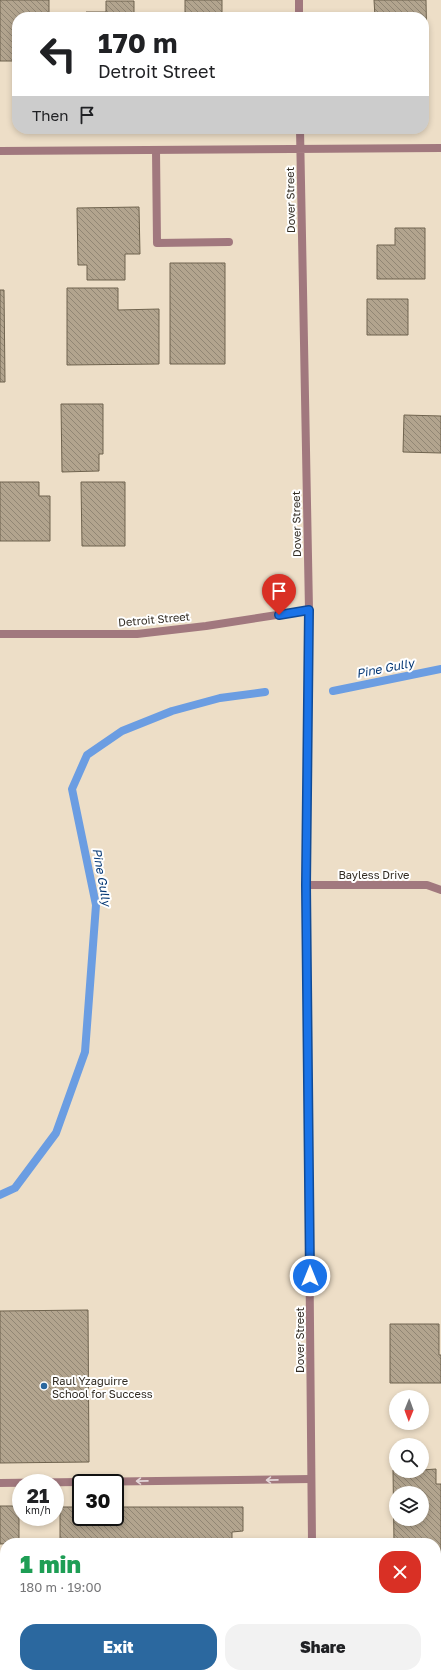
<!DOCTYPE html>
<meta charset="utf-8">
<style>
body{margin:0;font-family:"Golos Text",sans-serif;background:#f2f2f2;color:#202124;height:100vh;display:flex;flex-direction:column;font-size:15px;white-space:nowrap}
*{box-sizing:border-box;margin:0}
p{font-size:13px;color:#757577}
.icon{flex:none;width:22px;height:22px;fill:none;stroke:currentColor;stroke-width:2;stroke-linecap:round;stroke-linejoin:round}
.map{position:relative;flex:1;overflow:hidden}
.sheet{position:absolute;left:0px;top:1538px;width:441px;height:140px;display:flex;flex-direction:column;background:#fff;border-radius:16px 16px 0 0;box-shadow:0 2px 6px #0003}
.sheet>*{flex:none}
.hud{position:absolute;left:12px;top:12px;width:417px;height:122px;border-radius:16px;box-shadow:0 2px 6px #0003;background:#fff;color:#202124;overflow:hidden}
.needle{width:26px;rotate:181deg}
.tools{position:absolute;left:389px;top:1390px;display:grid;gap:8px}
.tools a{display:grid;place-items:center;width:40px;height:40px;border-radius:50%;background:#fff;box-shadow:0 2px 6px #0003;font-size:20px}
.speed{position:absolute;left:12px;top:1474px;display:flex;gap:8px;font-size:20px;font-weight:700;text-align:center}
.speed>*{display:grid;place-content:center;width:52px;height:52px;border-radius:50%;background:#fff;box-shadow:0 2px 6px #0003;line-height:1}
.speed small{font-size:10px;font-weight:400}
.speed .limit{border:2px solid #111;border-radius:6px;background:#fff;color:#111}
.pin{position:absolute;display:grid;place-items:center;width:34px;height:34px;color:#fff;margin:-41px -17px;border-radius:50% 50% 50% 0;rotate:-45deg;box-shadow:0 0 4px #0007}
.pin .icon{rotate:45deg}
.me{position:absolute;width:44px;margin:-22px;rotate:0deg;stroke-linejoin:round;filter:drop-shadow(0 0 3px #0008)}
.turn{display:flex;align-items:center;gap:14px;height:84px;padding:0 20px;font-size:18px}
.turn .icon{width:52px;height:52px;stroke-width:2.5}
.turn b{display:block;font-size:28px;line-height:34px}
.then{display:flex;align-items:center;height:38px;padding:0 20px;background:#0003;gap:8px;font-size:15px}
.round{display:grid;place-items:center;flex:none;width:42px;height:42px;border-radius:16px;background:#f2f2f2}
.head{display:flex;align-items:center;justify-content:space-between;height:68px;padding:0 20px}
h1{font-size:24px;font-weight:800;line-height:30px;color:#1e9e55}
.cta{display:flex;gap:8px;margin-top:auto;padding:8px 20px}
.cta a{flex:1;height:46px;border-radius:16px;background:#2b689f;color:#fff;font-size:16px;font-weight:800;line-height:46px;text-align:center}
.cta a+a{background:#f2f2f2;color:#202124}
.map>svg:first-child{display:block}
</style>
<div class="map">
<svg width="441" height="1678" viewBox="0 0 441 1678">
<defs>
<pattern id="building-back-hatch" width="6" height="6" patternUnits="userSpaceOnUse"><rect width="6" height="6" fill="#b2a48e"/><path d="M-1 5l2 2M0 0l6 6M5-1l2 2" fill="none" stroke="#918674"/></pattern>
</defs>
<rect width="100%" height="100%" fill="#eddec7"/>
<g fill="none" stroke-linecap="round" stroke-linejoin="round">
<path stroke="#6b9de2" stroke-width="8" d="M333 691 441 669
M0 1195 15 1188 56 1133 85 1052 96 905 72 789 87 755 122 731 172 711 220 698 265 692"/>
</g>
<path fill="url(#building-back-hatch)" stroke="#6f634e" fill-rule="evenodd" d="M0 0H49V17H17V61H0Z
M185 0H222V17H185Z
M374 0H426L427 53H424V17H375Z
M106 1H134V17H86V12H106Z
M139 207 140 254H125V280H87V265H78L77 208Z
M395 228H425V279H377V245H395Z
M170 263H225V364H170Z
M67 288H118V310L159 309V364L67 365Z
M0 290H4L5 382H0Z
M367 299H408V335H367Z
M61 404H103V454H99V471L62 472Z
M404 415 441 416V453L403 452Z
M0 482H39V496H50V541H0Z
M81 482H125V546H82Z
M88 1310 89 1462 0 1463V1311Z
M390 1324H439V1355H441V1383H390Z
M436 1469V1484H441V1566H436V1543H394L393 1470 422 1471V1470ZM396 1493H422V1519H396Z
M0 1506H19V1543L0 1544Z
M60 1507H81V1517H115V1507H243V1531L232 1532V1543H60Z
M436 1646H441V1678H392V1673H436Z
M4 1658 5 1674H16L17 1678H0V1659Z
M38 1673H232V1678H38Z"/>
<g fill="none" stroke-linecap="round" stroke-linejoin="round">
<path stroke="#a1787e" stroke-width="8" d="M156 150 157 243 229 242
M0 1483 311 1479
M0 1593H5"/>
<path stroke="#a1787e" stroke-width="8" d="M299 0V17
M300 129 309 610 306 885 312 1543
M0 151 441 148
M0 634H137L206 626 309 610
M306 885H427L441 890
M313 1673V1678"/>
</g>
<defs><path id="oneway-shaft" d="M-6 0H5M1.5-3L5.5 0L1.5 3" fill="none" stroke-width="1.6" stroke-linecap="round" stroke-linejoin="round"/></defs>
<g stroke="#e3d6d8">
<use href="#oneway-shaft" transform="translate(272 1480) rotate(179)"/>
<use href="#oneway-shaft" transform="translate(142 1481) rotate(179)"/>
</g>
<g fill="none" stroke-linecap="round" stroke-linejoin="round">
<g stroke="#114b97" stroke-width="10">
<path id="route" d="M279 615 309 610 306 885 310 1276"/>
</g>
<use href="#route" stroke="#1a73e8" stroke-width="7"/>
</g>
<circle fill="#2b689f" stroke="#fff" stroke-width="1.5" cx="44" cy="1386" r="4"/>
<g text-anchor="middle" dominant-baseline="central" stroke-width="4" stroke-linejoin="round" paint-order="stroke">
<g font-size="11" fill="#322c23" stroke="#fff">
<text transform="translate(290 200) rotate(-91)">Dover Street</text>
<text transform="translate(296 524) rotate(-91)">Dover Street</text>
<text transform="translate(154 619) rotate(-5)">Detroit Street</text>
<text x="374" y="874">Bayless Drive</text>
<text transform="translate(299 1340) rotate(-90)">Dover Street</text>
</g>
<g font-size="11" fill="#322c23" stroke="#fff" text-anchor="start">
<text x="52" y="1380">Raul Yzaguirre<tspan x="52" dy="13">School for Success</tspan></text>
</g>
<g font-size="12" font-style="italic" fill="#043774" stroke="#fff">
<text transform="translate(385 668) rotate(-11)">Pine Gully</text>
<text transform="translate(102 877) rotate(80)">Pine Gully</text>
</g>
</g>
</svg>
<div class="tools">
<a><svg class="needle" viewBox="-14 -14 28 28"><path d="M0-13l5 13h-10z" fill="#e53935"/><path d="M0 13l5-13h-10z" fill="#757577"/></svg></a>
<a><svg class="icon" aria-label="search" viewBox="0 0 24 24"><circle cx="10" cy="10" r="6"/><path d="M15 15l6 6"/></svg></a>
<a><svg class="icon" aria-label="layers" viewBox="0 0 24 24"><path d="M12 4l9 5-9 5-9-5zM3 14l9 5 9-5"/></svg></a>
</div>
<div class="speed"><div>21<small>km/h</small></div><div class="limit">30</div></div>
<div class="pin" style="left:279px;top:615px;background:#d93025"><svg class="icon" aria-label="arrive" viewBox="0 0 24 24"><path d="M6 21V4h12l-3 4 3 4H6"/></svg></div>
<svg class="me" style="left:310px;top:1276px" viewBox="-20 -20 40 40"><circle r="17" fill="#1a73e8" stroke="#fff" stroke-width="3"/><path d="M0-11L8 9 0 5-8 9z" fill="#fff"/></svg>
<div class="hud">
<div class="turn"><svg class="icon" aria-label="left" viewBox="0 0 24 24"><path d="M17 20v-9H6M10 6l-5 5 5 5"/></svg><div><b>170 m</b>Detroit Street</div></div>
<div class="then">Then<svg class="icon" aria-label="arrive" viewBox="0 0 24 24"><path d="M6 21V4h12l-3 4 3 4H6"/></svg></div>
</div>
<section class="sheet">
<div class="head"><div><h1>1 min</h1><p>180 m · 19:00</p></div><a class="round" style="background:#d93025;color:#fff"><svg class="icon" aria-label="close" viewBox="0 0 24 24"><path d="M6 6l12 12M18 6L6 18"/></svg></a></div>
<div class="cta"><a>Exit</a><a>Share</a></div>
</section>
</div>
